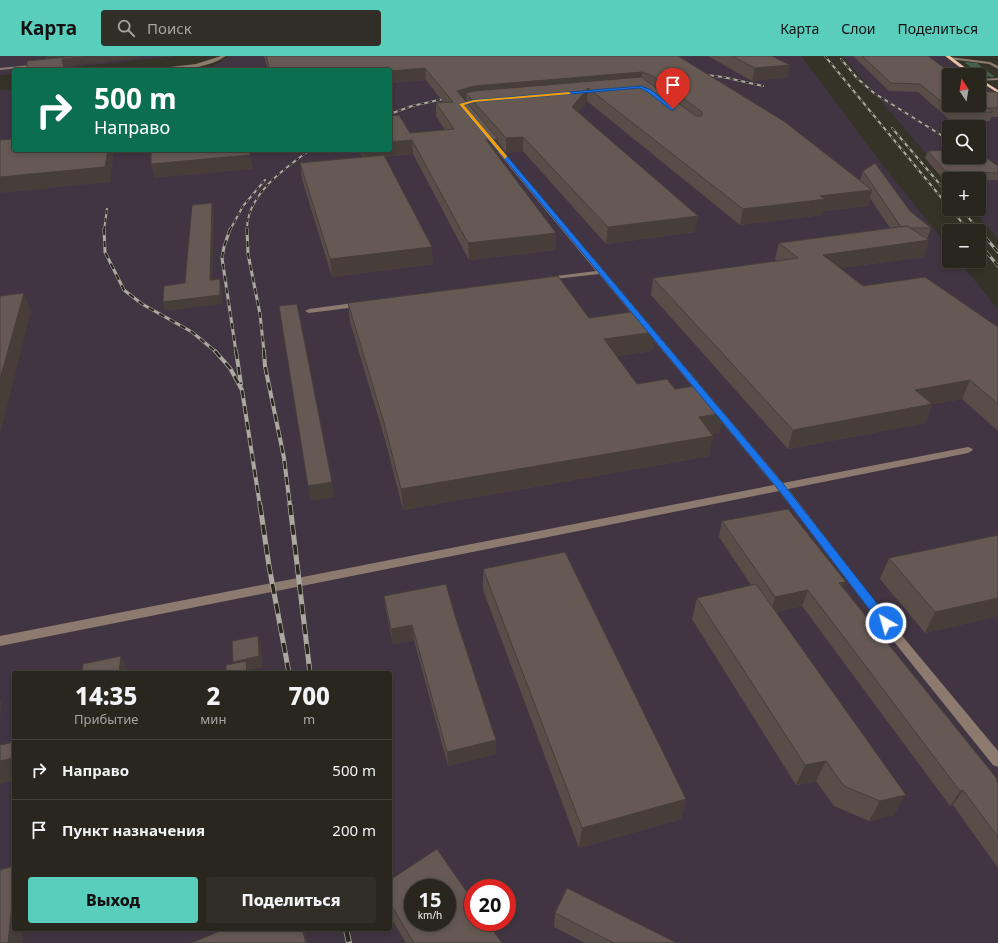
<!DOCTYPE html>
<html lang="ru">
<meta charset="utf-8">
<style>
body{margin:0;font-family:"Noto Sans",sans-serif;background:#302e26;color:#f1f3f6;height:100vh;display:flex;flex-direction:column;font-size:15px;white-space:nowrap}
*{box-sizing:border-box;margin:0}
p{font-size:13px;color:#a5a5a4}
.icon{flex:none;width:22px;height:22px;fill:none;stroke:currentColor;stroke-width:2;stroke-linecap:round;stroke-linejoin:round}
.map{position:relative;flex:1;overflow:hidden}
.drawer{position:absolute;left:12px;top:615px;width:380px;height:260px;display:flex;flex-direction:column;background:#28261d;border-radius:4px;box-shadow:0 2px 6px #0003,0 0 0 1px #44433b}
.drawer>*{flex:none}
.hud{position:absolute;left:12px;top:12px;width:380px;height:84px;border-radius:4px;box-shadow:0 2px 6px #0003,0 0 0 1px #44433b;background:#0b6e4f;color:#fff;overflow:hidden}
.needle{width:26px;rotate:348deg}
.fabs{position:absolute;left:942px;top:12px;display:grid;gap:8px}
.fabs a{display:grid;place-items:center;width:44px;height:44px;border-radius:4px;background:#28261d;box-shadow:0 2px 6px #0003,0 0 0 1px #44433b;font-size:20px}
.speed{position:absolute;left:404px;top:823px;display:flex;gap:8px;font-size:20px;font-weight:700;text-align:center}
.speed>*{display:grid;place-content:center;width:52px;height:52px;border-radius:50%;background:#28261d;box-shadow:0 2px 6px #0003,0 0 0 1px #44433b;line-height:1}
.speed small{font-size:10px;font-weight:400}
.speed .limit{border:6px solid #d22;background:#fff;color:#111}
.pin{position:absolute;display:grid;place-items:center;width:34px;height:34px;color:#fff;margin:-41px -17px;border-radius:50% 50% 50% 0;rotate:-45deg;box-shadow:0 0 4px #0007}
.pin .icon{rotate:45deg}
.me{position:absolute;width:44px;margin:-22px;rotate:322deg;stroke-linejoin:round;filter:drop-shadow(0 0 3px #0008)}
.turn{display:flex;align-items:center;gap:14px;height:84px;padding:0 16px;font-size:18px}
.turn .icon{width:52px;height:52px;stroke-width:2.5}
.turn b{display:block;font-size:28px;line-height:34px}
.eta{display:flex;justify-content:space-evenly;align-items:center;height:68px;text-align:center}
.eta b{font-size:24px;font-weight:800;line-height:28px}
.cta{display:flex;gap:8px;margin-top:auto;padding:8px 16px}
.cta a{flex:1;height:46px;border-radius:4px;background:#5acebd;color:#111;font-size:16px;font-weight:800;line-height:46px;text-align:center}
.cta a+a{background:#302e26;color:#f1f3f6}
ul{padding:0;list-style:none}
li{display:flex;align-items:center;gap:12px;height:60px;padding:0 16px;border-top:1px solid #44433b}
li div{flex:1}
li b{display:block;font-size:15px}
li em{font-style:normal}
header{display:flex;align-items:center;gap:24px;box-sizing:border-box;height:56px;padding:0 20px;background:#5acebd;color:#111}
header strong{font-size:19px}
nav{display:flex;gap:22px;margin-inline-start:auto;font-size:14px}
.search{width:280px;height:36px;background:#302e26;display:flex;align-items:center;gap:10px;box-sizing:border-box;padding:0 14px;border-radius:4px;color:#a5a5a4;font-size:15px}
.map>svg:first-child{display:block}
</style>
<header>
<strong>Карта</strong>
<div class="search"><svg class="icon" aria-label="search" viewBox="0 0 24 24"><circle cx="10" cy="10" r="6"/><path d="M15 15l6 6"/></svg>Поиск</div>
<nav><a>Карта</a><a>Слои</a><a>Поделиться</a></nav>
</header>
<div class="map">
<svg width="998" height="887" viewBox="0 0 998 887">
<rect width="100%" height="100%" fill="#353327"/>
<path fill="#423543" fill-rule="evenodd" d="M0 0H174L48 14H14V18L0 19Z
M230 0H801L878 103 949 192V205H959L998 253V887H0V34L14 33V94H390V14H182L213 10ZM14 617H390V873H14ZM413 832H447V866H413ZM473 832H507V866H473Z
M843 0H943L971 19H949V49H979V25L998 38V183L972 153H979V123H949V125ZM949 71H979V101H949Z"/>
<path fill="#456253" d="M964 6 977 7 995 21 983 20Z"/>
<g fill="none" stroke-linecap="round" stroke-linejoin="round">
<path fill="#8c7a6e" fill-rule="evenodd" d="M221 0H226C204 15 170 14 144 14L196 8Z
M950 1 990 6 998 10V13L989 8 949 3Z
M41 8 40 10 0 14V12Z
M118 13H121L122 14H116Z
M998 22V24L979 25V23Z
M487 81H491L708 338 709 340 708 342H702L599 218 546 224V222L548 221 596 215 487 83Z
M361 246 365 248 364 250 309 257 305 255 309 253Z
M715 349 718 350 783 427 968 391 971 392 973 394 968 397 788 433 899 576 998 695V711L993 709 891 582 779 435 0 590V580L774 429 712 354 711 352 712 350Z"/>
<path fill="#e6c0a8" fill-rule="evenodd" d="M945 0H950L975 19H970Z
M979 22 998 34V37L979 25Z"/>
<g stroke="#aaa89f" stroke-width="2">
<path id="rail-far4" d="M825 0 949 151
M841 3 857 22 874 37 949 84
M698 18 723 21 763 30
M390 58 412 50 452 41
M892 72 949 139
M951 153 968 174
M961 153 979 174
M104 174 107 153
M230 174 243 150 265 124
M247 174C246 139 285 112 310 94"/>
</g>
<g stroke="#aaa89f" stroke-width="3">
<path id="rail-far3" d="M104 173 105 196 124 234 142 248 192 276 216 296
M230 173 224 191 222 202 236 296
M247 173 248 198 260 258 264 296
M967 173 969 175
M978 173 998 196
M979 187 998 210"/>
</g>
<g stroke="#aaa89f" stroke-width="4">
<path id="rail-far2" d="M215 295 230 312 242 334 260 450
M236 295 241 328
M264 295 265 310 284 402 290 450"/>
</g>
<g stroke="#aaa89f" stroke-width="5">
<path id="rail-far1" d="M260 449 269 510 289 617
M290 449 310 617"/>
</g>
<g stroke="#aaa89f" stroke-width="6">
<path id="rail" d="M346 873 349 887"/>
</g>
<use href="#rail-far4" stroke="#2b291e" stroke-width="1.5" stroke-dasharray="4" stroke-linecap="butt"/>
<use href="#rail-far3" stroke="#2b291e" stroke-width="2" stroke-dasharray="6" stroke-linecap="butt"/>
<use href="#rail-far2" stroke="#2b291e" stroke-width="2.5" stroke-dasharray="8" stroke-linecap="butt"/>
<use href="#rail-far1" stroke="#2b291e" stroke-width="3.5" stroke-dasharray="10" stroke-linecap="butt"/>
<use href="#rail" stroke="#2b291e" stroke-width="4.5" stroke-dasharray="13" stroke-linecap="butt"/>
</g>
<path fill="#584d47" d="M264 0H678L860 125 863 115 910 155 931 172 927 183 924 201 840 212 863 230 998 271V375L962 343 932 348 925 367 788 393 651 239 653 222 777 205 775 203 779 187 890 172 870 142 868 150 823 155 822 159 740 169 587 45 578 56 695 176 606 188 523 95 506 97 498 86V97L496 98 556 177 555 194 469 204 413 98 384 101 433 208 332 221 302 123 300 107 363 101 359 94H390L410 77 445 74 436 60V47L443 46 426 24 390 27V14H268Z
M708 0H772L788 21 752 25Z
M853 0H928L949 49 998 37V61H991L990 65H951L918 36 889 35Z
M928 95 998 110V124H979V123H943L925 102Z
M348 247 589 262 655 276 652 295 616 300 637 328 675 333 720 377 712 378 709 400 403 454 386 387 350 266Z
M722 465 844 532 998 727V812L953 749 950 750 802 550 776 556 894 759 869 765 834 750 816 725 796 729 692 563 697 542 751 529 719 481Z
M998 479V560L925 577 880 523 889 502Z
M483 513 686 743 681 763 579 792 483 534Z
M384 540 455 560 496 684V698L448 710 414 584 393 588 386 554Z
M390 824 502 887H406L390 860Z
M555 857 677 887H585L554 871Z"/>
<path fill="#473e3a" d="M45 0H137V2L64 11 65 14 47 6Z
M159 0H174L160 1Z
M790 9 788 21 752 25 755 12Z
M425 12 426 24 390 27V15Z
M642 16 641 29 588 33 587 45 571 64 466 37 467 45 458 48 457 35 474 30Z
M523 81V95L506 97V82Z
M498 83V97L486 99V84Z
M412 84 413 98 363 103 362 94H390V86Z
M108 94H121L114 95 110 126 0 137V121Z
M250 99 253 113 154 122 151 108Z
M872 134 868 150 823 155 822 159 740 169 743 153 820 140Z
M212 147 214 155 212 234 210 224Z
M698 160 695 176 606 188 608 171Z
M556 177 555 194 469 204 468 187Z
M929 184 924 201 818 215 823 199Z
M432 191 433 208 332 221 330 203Z
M220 223 222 232V248L165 255 163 246Z
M24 237 31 255 0 378V323Z
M655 276 652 295 602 302 604 283Z
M970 324 962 343 908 352 915 334Z
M932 348 925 367 788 393 793 374Z
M724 357 720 377 695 381 699 361Z
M713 380 709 400 403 454 401 433Z
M332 426 335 441 311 445 308 430Z
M846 526 840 542 839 527Z
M808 534 802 550 770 557 775 541Z
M998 542V560L925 577 935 556Z
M412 569 414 584 393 588 391 573Z
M258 580 261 591 263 611 249 614V617H236L233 606Z
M121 600 128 617H119Z
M0 644 2 647 0 659Z
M496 684V698L448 710 447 696Z
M14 702V725L0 728V705Z
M826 705 816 725 796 729 805 709Z
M963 734 953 749 950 750 960 735Z
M906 739 894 759 869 765 880 745Z
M686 743 681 763 579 792 582 772Z
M14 829V873H23L22 887H8Z
M302 873H304L308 887H306Z"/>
<path fill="#665953" stroke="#473e3a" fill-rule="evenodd" d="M76 0H91L62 3 64 14H27V5Z
M266 0H678L785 66 872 134 820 140 826 143 743 153 588 32 572 51 698 160 608 171 523 81 506 82 466 37 474 35 641 21 696 60H702V56L653 20 642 16 474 30 457 35 498 83 486 84 556 177 468 187 412 84 390 86V60L399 59 410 77 454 73 436 47 453 46 425 12 390 15V14H270Z
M732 0H772L790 9 755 12Z
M862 0H928L954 19H949V49H979V35L996 36 998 37V52H987L993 56H954L920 28 891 27Z
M14 83V94H108L105 111 0 121V84Z
M151 94H249L250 99 151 108Z
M949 94V101H979V97L998 110V117L945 115 928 95Z
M384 99 432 191 330 203 300 107Z
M875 107 910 155 931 172H910L907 170 901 171 863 115Z
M212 147 210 224 220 223V239L163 246 164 230 185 227 192 149Z
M907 170 929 184 823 199 863 230 925 221 998 271V348L970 324 915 334 932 348 793 374 653 222 798 202 779 187Z
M558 220 589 262 637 255 655 276 604 283 637 328 667 323 675 333 701 329 724 357 699 361 713 380 401 433 384 367 348 247Z
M24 237 0 323V240Z
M297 248 332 426 308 430 279 250Z
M788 453 846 526 839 527 998 724H996L998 727V781L963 734 960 735 808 534 775 541 722 465Z
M998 479V542L935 556 889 502Z
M565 496 686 743 582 772 483 513Z
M446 528 455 560 496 684 447 696 412 569 391 573 384 540Z
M756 528 906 739 880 745 844 730 826 705 805 709 697 542Z
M258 580 259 600 233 606 232 585Z
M121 600 119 617H82L83 608Z
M246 605 247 617H226V609Z
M14 686V702L0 705V689Z
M437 793 473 845V866H487L502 887H414L390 847V824ZM413 832H447V866H413Z
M14 810V829L8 887H0V814Z
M567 832 677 887H614L555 857Z
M225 873H302L306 887H191Z"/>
<path fill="#1a73e8" stroke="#114b97" d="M641 30 651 34 674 52V54H671L648 36 640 32 474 46 464 49 784 429 890 564 891 567 890 570H882L778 433 459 48 474 44Z"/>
<path fill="#f59e0b" d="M569 36 571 38 474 46 464 49 507 100 505 103 459 48 474 44Z"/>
</svg>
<div class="fabs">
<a><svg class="needle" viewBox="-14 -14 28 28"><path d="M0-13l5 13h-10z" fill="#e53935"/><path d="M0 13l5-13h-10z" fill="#a5a5a4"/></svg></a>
<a><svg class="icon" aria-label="search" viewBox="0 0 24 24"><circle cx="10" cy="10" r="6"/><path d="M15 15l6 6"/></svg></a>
<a>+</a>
<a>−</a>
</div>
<div class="speed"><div>15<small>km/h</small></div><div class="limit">20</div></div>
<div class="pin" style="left:673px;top:53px;background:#d93025"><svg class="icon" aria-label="arrive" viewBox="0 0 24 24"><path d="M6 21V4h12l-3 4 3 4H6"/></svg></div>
<svg class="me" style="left:886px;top:567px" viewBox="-20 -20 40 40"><circle r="17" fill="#1a73e8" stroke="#fff" stroke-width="3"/><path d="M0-11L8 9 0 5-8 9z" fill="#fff"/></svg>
<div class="hud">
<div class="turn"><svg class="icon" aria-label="right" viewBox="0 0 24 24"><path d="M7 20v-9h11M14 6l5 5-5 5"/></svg><div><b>500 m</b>Направо</div></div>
</div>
<section class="drawer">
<div class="eta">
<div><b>14:35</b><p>Прибытие</p></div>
<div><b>2</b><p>мин</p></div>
<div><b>700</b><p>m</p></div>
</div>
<ul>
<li><svg class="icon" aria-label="right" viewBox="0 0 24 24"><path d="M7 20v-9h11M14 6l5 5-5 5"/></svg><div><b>Направо</b></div><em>500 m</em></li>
<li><svg class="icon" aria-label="arrive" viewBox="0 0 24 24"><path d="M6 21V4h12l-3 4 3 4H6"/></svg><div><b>Пункт назначения</b></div><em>200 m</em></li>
</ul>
<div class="cta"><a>Выход</a><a>Поделиться</a></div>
</section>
</div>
